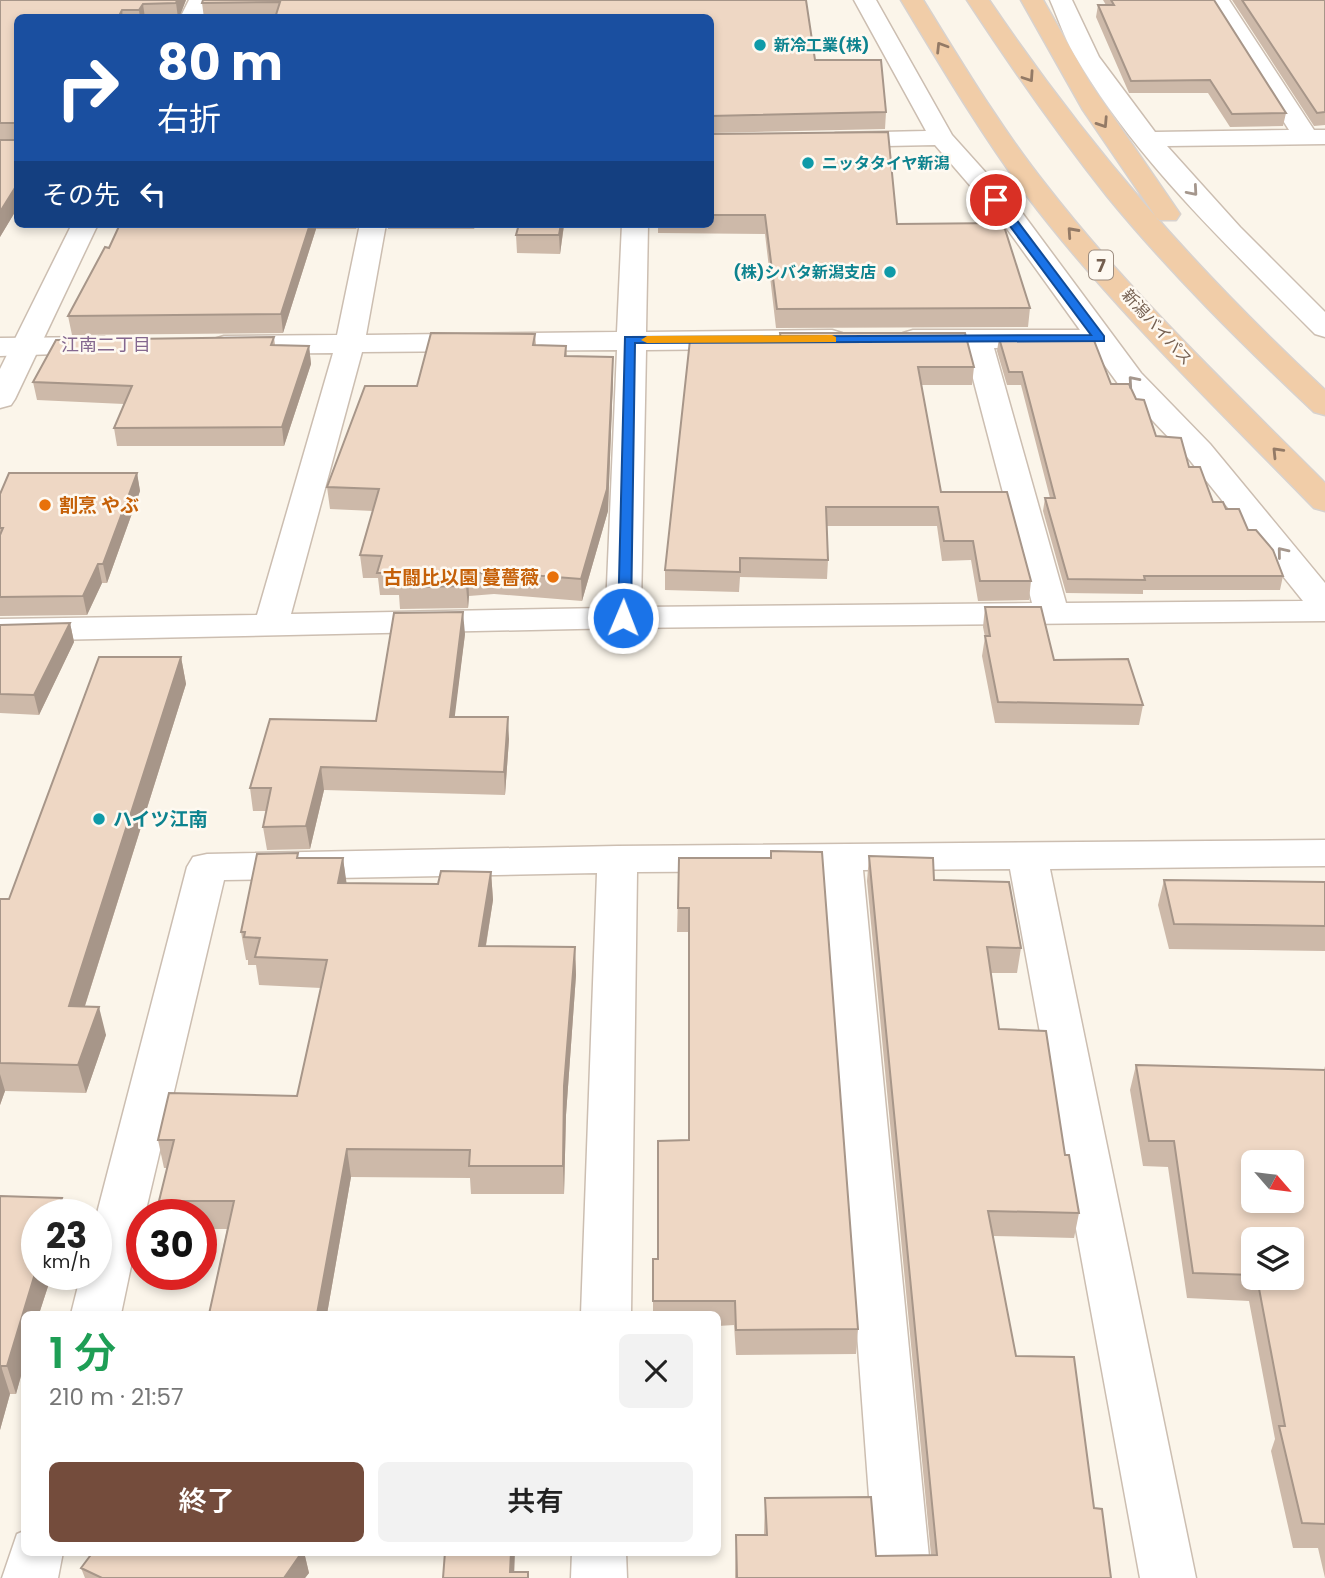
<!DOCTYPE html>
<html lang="ja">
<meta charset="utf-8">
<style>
body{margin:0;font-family:Poppins,"Noto Sans JP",sans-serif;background:#f2f2f2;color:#222;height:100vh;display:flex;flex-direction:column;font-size:26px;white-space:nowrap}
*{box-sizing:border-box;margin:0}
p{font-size:23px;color:#767676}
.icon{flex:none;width:38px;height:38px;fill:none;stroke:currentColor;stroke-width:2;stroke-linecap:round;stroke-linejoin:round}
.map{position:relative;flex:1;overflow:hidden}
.side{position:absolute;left:21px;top:1311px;width:700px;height:245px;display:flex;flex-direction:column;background:#fff;border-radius:10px;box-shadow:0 4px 10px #0003}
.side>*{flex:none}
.guide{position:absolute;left:14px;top:14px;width:700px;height:214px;border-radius:10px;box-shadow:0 4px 10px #0003;background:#1a4fa0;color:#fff;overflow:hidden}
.needle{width:46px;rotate:118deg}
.fabs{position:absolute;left:1241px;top:1150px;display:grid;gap:14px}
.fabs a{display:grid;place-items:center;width:63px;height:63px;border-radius:10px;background:#fff;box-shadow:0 4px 10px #0003;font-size:35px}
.speed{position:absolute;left:21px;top:1199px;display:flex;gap:14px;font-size:35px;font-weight:700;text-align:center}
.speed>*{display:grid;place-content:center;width:91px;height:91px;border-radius:50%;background:#fff;box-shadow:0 4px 10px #0003;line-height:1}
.speed small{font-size:18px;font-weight:400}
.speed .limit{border:10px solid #d22;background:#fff;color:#111}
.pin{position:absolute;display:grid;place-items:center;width:60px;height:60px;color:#fff;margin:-30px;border:4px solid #fff;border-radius:50%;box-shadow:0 2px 7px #0007}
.me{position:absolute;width:77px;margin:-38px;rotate:1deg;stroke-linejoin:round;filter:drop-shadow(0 0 5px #0008)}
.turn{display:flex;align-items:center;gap:24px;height:147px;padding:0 28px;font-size:32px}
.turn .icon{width:91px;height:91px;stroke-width:2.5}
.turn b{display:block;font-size:49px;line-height:60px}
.then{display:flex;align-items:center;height:66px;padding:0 28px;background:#0003;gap:14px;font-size:26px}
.round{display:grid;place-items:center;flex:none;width:74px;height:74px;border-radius:10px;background:#f2f2f2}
.summary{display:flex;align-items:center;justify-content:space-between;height:119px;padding:0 28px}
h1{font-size:42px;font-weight:600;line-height:52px;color:#1e9e55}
.button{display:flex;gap:14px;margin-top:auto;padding:14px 28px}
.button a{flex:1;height:80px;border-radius:10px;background:#744c3c;color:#fff;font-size:28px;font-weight:600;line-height:80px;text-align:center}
.button a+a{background:#f2f2f2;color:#222}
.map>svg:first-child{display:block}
</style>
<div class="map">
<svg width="1325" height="1578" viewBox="0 0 1325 1578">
<rect width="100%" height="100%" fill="#fbf5ea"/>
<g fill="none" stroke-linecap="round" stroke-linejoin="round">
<g stroke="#ccbeb1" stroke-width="3">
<path id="minor" d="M854 0H876L952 135 1023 214 1141 373 1210 444 1325 583V621L623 628 0 641V619L257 615 333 353 224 354 214 351 210 345 214 339 224 336 337 335 360 224H386L366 335 617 332 622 224H648L646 332 832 330 842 333 846 339 842 345 832 348 646 350 641 607 1032 603 965 348 903 345 899 339 903 333 913 330H1080L1005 226 935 145 836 147 827 145 824 140 827 135 836 133 926 131ZM994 348H1092L1119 385 1188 458 1303 601 1066 603ZM617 350 606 608 291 614 362 352Z
M1050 0H1072L1099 57 1155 132 1289 130 1207 0H1229L1314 130H1325V144L1167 146 1240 227 1325 312V337L1315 334C1230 248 1135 160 1074 54 1064 37 1058 18 1050 0Z
M104 337 114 340 119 346 114 352 0 356V338Z
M1325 840V866L1050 869 1196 1578H1140L1010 869 863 870 931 1578H875L823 871 637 872 631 1314H581L597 873 224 880 145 1214H142L121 1314H71L81 1274H96V1217L187 867 193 857 207 854 617 846Z
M24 1531V1552H63L58 1578H2L17 1534Z
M572 1552H626L627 1578H571Z"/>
</g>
<g stroke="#ccbeb1" stroke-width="3">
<path id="tertiary" d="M189 0H211L202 18H180Z
M72 224H98L15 399 11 405 0 408V369Z"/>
</g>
<g stroke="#d8d2ce" stroke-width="3">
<path id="trunk" d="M901 0H923C962 63 1000 127 1046 185 1129 292 1229 387 1325 483V511L1314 508C1216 407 1112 308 1027 196 981 134 941 66 901 0Z
M967 0H989C1090 149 1193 267 1325 390V415L1314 412C1242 344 1170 273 1107 196 1057 133 1011 67 967 0Z
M1021 0H1043L1090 83 1180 214 1176 220H1158L1083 110Z"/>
</g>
<use href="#minor" fill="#fff" fill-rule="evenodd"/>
<use href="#tertiary" fill="#fff" fill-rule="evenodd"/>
<use href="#trunk" fill="#f1cda8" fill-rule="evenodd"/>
</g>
<path fill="#cdb9a9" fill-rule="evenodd" d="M0 0H186L179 18H18V207L0 237Z
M806 0 815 60 886 112 885 129 710 133V18H204L202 3Z
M1103 0H1214L1286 113 1283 126 1230 127 1208 93H1129L1096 17 1098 5H1106Z
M1232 0H1325V125L1314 126Z
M710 134 897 224 1030 308 1028 327 776 328 765 234 658 233V228H651L649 224H710Z
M120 224H359L356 229H316L283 333 72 335 68 316 109 248Z
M387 224H477L474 229H388Z
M519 224H621L619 227 564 226 560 254 517 253 516 235Z
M780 333 974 367 972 385H921L941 492 1031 581 1029 600 978 601 971 560 942 561 937 526H827L828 560 827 579 740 577 739 592 665 590V570L780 340Z
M535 334 536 345 566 346 567 356 613 357V378L608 511 582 601 494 594 469 596 468 608 400 609 399 595H380L378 578H363L360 555 373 511 330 509 327 487 417 386Z
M274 337 275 345 309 346 311 364 284 446H117L114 428 124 404 37 400 33 382Z
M999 338 1111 384 1136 399 1156 436 1189 467 1213 502 1226 509 1248 530 1283 576 1280 590H1143V594L1066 593 1043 511 1045 498H1050L1021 385H1007L997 351Z
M137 473 140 491 107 583H102L87 615 0 616V494Z
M985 607 1054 660 1143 705 1139 725 995 723 982 656 985 637 983 627Z
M70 623 74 642 39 715 0 713V625Z
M465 634 454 717 509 739 505 795 324 790 310 849 267 850 263 827 267 811H253L250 788 376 721Z
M181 657 186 684 85 1006 106 1035 86 1093 5 1091 0 1105V899H9Z
M869 856 934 880 1021 948 1017 973H991L999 1029 1065 1155 1079 1213 1074 1238 993 1236 1016 1356 1094 1508 1111 1578H735L736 1535H764L765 1498 876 1556 931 1555 867 881Z
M299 858H343L346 883 438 884 491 872 493 900 486 946 575 947 576 975 566 1115 564 1194H471L470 1178 351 1177 327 1314H209L227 1229H201V1214H163L159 1201 167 1168H164L158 1140 297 1096 321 988 259 985 256 965H248V960H246L241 932Z
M679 858 858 1329 856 1354 736 1355 734 1325 718 1326V1314H653V1259H658L689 1140V932H677Z
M1164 880 1325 882V951L1169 949 1158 905Z
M1136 1065 1324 1070 1325 1066V1578L1318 1548H1293L1271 1451 1275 1439 1249 1301 1187 1298 1168 1167 1143 1166 1130 1090ZM1253 1239 1292 1278H1253Z
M0 1196 37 1274H52L39 1314H24V1365L16 1394H10L0 1430Z
M93 1552H304L309 1573 305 1578H85L81 1568Z"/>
<path fill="#a79689" d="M177 0H186L179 18H178L176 3Z
M143 4 145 18H140L139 10Z
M122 10 123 18H118Z
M18 183V207L0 237V212Z
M310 224H316V229L283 333 281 314Z
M561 224H564L560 254 559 235Z
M309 346 311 364 284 446 282 427Z
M613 357V378L608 511 582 601 581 579Z
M137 473 140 491 107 583 103 564Z
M98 564 102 583 87 615 83 596Z
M468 574 469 596 468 608 466 586Z
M463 612 465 634 452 739 450 717Z
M70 623 74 642 39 715 34 695Z
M181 657 186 684 76 1034 69 1006Z
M508 717 509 739 505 795 504 772Z
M321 767 324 790 310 849 306 826Z
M343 858 347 886 338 883Z
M491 872 493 900 481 975 479 946Z
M575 947 576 975 566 1115 564 1194 563 1166 564 1086Z
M99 1007 106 1035 86 1093 78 1065Z
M0 1074 5 1091 0 1105Z
M347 1149 351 1177 327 1314H317Z
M62 1198 66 1214H56Z
M37 1267V1274H52L39 1314H24V1365L16 1394 7 1366Z
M1 1366 10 1394 0 1430V1369Z
M302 1552H304L309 1573 305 1578H284Z
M511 1552H515L514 1578 510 1572Z"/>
<path fill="#eed7c4" stroke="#a79689" stroke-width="2" fill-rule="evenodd" d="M0 0H177L176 3 143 4 139 10H122L118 18H18V183L0 212V140H16V123H0Z
M203 0H806L815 60H881L886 112 710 116V18H275L280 2 202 3Z
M1111 0H1214L1286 113 1232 114 1210 80 1131 81 1098 5H1114Z
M1242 0H1325V112L1317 113Z
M888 132 897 224 1003 223 1030 308 777 309 765 215H710V134Z
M120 224H310L281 314 68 316 105 247 109 248Z
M519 224H561L559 235H516Z
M431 333 535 334 533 345 566 346 565 356 613 357 607 489 581 579 493 572 468 574 466 586 398 587 401 573H377L382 556 360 555 379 489 327 487 365 386H417Z
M780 333H965L974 367H918L941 492H1007L1031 581H980L973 541H944L938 507H826L828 560 740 558V572L665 570 690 340H781Z
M274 337 271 345 309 346 282 427 114 428 132 386 33 382 56 340Z
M999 338H1093L1111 384H1129L1136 399 1144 400 1156 436 1181 438 1189 467H1200L1213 502H1223L1226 509H1239L1248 530H1256L1273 550 1283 576H1144L1145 580 1068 579 1045 498H1055L1022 372H1009Z
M9 473H137L103 564H98L83 596 0 597V535L3 528H0V494Z
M985 607H1041L1054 660 1128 659 1143 705 998 702 985 636H990Z
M463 612 450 717H508L504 772 321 767 306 826 263 827 271 788H250L270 719 376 721 394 613Z
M70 623 34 695 0 694V625Z
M99 657H181L69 1006 99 1007 78 1065 0 1063V899H9Z
M771 851 822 852 858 1329 736 1330 735 1301H653V1259H658V1141L689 1140V908H678L679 858H771Z
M298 853 297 858H343L338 883 438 884 441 871 491 872 479 946 575 947 564 1086 563 1166H469L470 1150 347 1149 317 1314H209L234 1201H159L174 1140H158L169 1093 297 1096 327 960 255 957 260 938 244 937 245 932H241L257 854Z
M869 856 933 858 934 880 1009 882 1021 948 987 947 999 1029 1046 1031 1065 1155H1069L1079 1213 988 1211 1016 1356 1074 1357 1094 1508 1102 1509 1111 1578H737L736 1535H767L765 1498 871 1497 876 1556 937 1555Z
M1164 880 1325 882V926L1174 924Z
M1136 1065 1325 1070V1524L1302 1523 1279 1426H1285L1257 1278H1292V1239H1253V1275L1193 1273 1174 1141H1149ZM1253 1162H1292V1200H1253Z
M0 1196 62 1198 56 1214H37V1267L7 1366H1L0 1369Z
M93 1552H302L284 1578H102L81 1568Z
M445 1552H511L510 1572H528V1578H443Z"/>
<defs><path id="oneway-chevron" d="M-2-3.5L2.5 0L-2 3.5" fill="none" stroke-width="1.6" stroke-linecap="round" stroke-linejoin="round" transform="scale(1.75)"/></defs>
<g stroke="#937a66">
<use href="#oneway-chevron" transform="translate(941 47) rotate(-122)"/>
<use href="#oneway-chevron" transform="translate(1029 77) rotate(56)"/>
<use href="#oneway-chevron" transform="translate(1103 123) rotate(57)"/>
<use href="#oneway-chevron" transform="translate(1072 232) rotate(-132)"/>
<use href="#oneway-chevron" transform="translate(1277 452) rotate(-134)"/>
</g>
<g stroke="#a5978d">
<use href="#oneway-chevron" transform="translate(1193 191) rotate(49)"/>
<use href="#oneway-chevron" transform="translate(1133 381) rotate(-131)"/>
<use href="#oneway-chevron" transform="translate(1282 552) rotate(-129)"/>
</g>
<path fill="#1a73e8" stroke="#114b97" stroke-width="2" d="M992 198H1000L1104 336V341L635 343 631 618 628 621H618L625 337 1091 335 992 202Z"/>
<path fill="#f59e0b" d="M832 335 836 337V342L647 343 641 340 647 336Z"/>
<g fill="#0f9aa8" stroke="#fef9f1" stroke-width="2.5">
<circle cx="760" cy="45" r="7"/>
<circle cx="808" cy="163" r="7"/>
<circle cx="890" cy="272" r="7"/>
<circle cx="99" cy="819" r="7"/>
</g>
<g fill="#e8710a" stroke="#fef9f1" stroke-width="2.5">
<circle cx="45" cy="505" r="7"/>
<circle cx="553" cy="577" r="7"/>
</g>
<g text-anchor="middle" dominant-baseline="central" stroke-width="5" stroke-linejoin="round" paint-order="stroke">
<g font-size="16" font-weight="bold" fill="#0d838f" stroke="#fef9f1" text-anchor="start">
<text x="774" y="45">新冷工業(株)</text>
<text x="822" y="163">ニッタタイヤ新潟</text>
<text x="876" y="272" text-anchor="end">(株)シバタ新潟支店</text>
</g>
<g font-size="16" fill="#745f50" stroke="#fef9f1">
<text transform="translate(1157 327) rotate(48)">新潟バイパス</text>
</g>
<rect fill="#fef9f1" stroke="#9d8d80" stroke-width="2" x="1089" y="250.5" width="24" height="29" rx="5"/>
<g font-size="18" font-weight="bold" fill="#745f50">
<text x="1101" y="265">7</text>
</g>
<g font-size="18" fill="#84678f" stroke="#fef9f1">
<text x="106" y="344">江南二丁目</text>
</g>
<g font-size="19" font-weight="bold" fill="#c56008" stroke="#fef9f1" text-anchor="start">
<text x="59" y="505">割烹 やぶ</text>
<text x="539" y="577" text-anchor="end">古闘比以園 蔓薔薇</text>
</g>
<g font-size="19" font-weight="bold" fill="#0d838f" stroke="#fef9f1" text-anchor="start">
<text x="113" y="819">ハイツ江南</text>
</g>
</g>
</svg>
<div class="fabs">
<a><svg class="needle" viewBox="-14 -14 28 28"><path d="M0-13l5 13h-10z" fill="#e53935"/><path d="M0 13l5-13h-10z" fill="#767676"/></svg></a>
<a><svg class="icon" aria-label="layers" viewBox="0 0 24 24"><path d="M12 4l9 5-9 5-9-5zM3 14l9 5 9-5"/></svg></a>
</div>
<div class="speed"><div>23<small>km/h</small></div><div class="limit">30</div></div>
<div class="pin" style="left:996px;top:200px;background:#d93025"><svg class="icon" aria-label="arrive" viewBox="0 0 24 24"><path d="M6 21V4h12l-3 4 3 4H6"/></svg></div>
<svg class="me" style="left:623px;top:618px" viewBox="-20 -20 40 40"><circle r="17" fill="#1a73e8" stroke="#fff" stroke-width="3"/><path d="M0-11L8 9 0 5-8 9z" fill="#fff"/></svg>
<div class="guide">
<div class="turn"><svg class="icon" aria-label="right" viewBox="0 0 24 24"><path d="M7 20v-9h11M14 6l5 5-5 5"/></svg><div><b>80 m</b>右折</div></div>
<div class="then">その先<svg class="icon" aria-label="left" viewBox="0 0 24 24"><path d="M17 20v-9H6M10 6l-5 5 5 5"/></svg></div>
</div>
<section class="side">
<div class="summary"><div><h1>1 分</h1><p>210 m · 21:57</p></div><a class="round"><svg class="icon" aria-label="close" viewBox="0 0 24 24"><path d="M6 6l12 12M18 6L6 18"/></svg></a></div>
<div class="button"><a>終了</a><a>共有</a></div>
</section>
</div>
